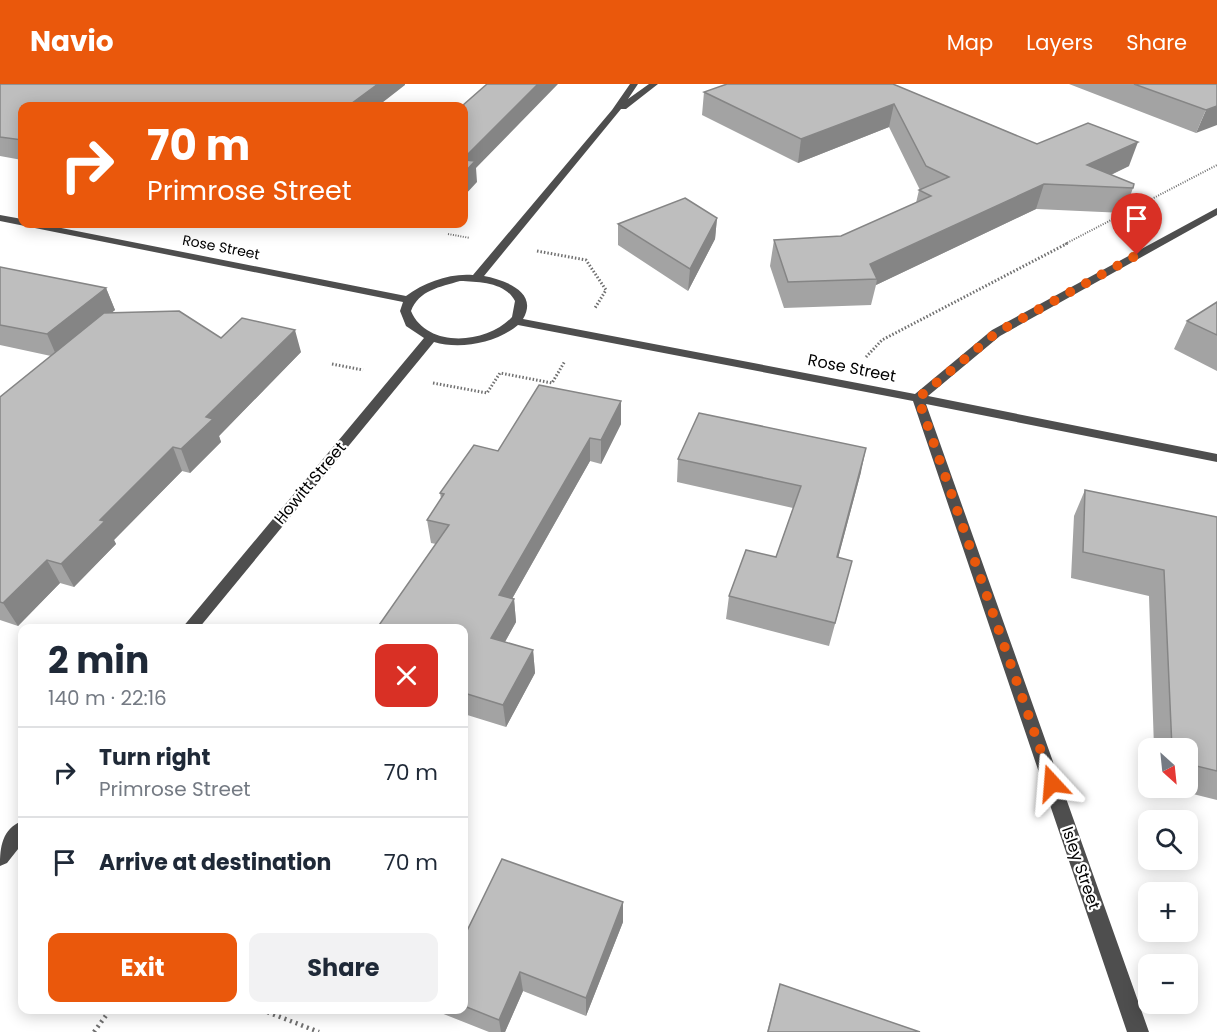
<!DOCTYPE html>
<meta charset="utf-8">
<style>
body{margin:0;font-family:Poppins,sans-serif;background:#f2f2f3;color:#1f2937;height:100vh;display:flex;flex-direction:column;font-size:22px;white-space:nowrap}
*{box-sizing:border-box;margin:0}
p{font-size:20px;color:#747a83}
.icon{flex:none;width:33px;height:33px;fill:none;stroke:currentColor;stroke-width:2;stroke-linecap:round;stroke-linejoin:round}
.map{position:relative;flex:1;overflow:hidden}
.details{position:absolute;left:18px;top:540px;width:450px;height:390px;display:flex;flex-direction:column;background:#fff;border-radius:12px;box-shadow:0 3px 15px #0003}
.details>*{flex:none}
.guide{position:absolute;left:18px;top:18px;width:450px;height:126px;border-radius:12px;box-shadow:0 3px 15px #0003;background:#ea580c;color:#fff;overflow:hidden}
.needle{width:39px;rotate:153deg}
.tools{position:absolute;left:1138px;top:654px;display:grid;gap:12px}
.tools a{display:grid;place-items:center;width:60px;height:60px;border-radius:12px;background:#fff;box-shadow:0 3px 15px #0003;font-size:30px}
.pin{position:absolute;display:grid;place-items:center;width:51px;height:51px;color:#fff;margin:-62px -26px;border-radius:50% 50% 50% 0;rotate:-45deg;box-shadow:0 0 6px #0007}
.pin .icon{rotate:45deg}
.me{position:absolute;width:66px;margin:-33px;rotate:341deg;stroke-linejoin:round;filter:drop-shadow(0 0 4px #0008)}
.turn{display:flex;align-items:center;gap:21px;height:126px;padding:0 30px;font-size:27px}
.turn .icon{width:78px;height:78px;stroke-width:2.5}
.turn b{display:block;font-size:42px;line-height:51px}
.round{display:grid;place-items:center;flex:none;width:63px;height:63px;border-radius:12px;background:#f2f2f3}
.overview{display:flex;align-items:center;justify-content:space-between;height:102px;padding:0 30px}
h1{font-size:36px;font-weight:700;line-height:45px}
.button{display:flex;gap:12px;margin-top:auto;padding:12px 30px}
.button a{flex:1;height:69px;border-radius:12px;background:#ea580c;color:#fff;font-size:24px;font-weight:700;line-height:69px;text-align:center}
.button a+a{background:#f2f2f3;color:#1f2937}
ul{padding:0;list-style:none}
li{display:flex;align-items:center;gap:18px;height:90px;padding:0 30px;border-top:2px solid #e0e1e3}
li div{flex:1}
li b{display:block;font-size:22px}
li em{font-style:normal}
header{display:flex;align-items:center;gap:36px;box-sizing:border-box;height:84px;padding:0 30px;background:#ea580c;color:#fff}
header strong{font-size:28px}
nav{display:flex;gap:33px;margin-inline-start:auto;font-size:21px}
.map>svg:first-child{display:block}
</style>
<header>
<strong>Navio</strong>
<nav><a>Map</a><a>Layers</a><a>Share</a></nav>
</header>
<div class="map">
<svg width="1217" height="948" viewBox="0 0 1217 948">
<rect width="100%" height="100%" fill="#fff"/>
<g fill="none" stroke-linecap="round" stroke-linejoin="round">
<path stroke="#707070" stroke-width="2" stroke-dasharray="1 1.5" stroke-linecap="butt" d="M448 150 470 154
M1065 160 1217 81"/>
<path stroke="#707070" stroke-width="3" stroke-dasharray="1.5 2" stroke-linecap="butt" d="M537 167 586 176 606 206 595 224
M866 273 882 256 1068 159
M332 280 363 286
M433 299 487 309 500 289 552 299 565 277"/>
<path stroke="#707070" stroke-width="4.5" stroke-dasharray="2 4" stroke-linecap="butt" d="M262 926 319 948
M94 948 110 926"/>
<path fill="#4e4e4e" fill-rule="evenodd" d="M630 0H638L628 15 649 0H658L626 25H621L484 192C505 196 539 208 523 235L915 310 992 246 1217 124V131L1000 252 928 312 1217 370V378L926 320 1149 948H1127L913 317 518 241C497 259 460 266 434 258L199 544H182L424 254 406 242 400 227 403 218 0 137V131L22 135V140H41L406 212C425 198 450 189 473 191L612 26ZM460 197C479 198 505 198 515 217L512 233C487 260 427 265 411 227 419 206 440 203 460 197Z
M22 737V760L7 779 0 782C0 763 2 745 22 737Z"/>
</g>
<path fill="#a3a3a3" d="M0 0H405V1L22 22V76L0 72Z
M893 0 1037 60 1129 82 1111 91 1133 104 1124 129 1036 125 876 201 871 221 784 224 770 182 774 156 841 152 916 119 919 106H920L889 43 798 79 702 31 704 8Z
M1069 0H1217L1196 49Z
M717 134 715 155 688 207 618 161V140Z
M423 140H438L436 142Z
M0 183 106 204 115 226 111 229 221 254 301 268 219 352 221 358 190 389 182 387 114 456 116 460 74 503 60 499 18 542 0 536V313L51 272 0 261Z
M1217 218V287L1174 265 1187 237Z
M621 317V340L601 380 590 377 512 515H514L516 538 505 558 533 566 535 589 506 643 464 630V544L436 460 431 459 427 436 441 415 440 409 498 367Z
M678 375 861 388 838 474 846 500 829 562 726 535 729 512 776 473 793 424 677 398Z
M1085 406 1217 433V716L1169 704H1188V664H1154L1149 512 1071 494 1074 432Z
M623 818V838L586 932 523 907 505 948H489L441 929 440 926H464V853Z
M780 900 920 948H767Z"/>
<path fill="#858585" d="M378 0H405V1L378 22H348Z
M538 0H558L476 84 477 98 464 112V74Z
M894 20 889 43 798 79 801 55Z
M1217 22V41L1196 49 1206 26Z
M1138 58 1129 82 1087 102V81Z
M1044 100 1036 125 876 201 877 195 870 180Z
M717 134 715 155 688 207 690 185Z
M106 204 115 226 57 273 47 250Z
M295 246 301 268 219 352 221 358 190 389 181 365 206 333Z
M621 317V340L601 380V356Z
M590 354V377L501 534 499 511Z
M173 363 182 387 114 456 116 460 74 503 61 480 100 436Z
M866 364 861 388 832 497 837 473Z
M47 476 60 499 18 542 3 519Z
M514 515 516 538 494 577 491 554Z
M533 566 535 589 506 643 503 621Z
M623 818V838L586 932V914Z
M520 888 523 907 505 948H501L499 936Z"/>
<path fill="#bebebe" stroke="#858585" stroke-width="1.5" d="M0 0H378L348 22H22V56L0 53Z
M487 0H538L464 74V22H462Z
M727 0H893L1037 60 1088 39 1138 58 1087 81 1134 100 1133 104 1044 100 870 180 877 195 788 198 774 156 841 152 931 112 919 106 949 93 926 82 894 20 801 55 704 8Z
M1134 0H1217V22L1206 26Z
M464 76 475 77 464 89Z
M685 114 717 134 690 185 618 140Z
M0 183 106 204 47 250 0 241Z
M1217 218V251L1187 237Z
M179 227 221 254 242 234 295 246 206 333 213 335 181 365 173 363 100 436 105 437 61 480 47 476 3 519 0 518V313L104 229Z
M539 301 621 317 601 356 590 354 499 511 514 515 491 554 533 566 503 621 464 609V544H377L449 441 427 436 444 410 440 409 474 361 498 367Z
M699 329 866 364 837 473 852 477 835 539 729 512 746 466 776 473 801 402 678 375Z
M1085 406 1217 433V687L1188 680V664H1172L1164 486 1083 468Z
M502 775 623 818 586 914 520 888 499 936 464 922V853Z
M780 900 920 948H768Z"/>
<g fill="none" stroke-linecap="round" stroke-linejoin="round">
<path stroke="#ea580c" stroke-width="10" stroke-dasharray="0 18" d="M1052 699 918 314 996 249 1137 171"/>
</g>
<g text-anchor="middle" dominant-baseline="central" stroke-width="4.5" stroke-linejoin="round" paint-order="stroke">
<g font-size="14" fill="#000" stroke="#fff">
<text transform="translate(221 163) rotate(11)">Rose Street</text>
</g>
<g font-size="16" fill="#000" stroke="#fff">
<text transform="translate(852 284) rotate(11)">Rose Street</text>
<text transform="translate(310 399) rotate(-50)">Howitt Street</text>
<text transform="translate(1081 784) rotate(71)">Isley Street</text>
</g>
</g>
</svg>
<div class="tools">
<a><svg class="needle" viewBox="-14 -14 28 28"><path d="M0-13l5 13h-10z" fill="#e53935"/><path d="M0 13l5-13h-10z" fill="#747a83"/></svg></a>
<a><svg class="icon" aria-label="search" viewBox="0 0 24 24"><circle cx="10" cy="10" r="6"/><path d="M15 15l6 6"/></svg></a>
<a>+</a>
<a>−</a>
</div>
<div class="pin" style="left:1137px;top:171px;background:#d93025"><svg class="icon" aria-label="arrive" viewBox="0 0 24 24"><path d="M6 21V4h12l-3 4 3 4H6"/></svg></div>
<svg class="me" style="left:1052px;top:699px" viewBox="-20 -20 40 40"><path d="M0-17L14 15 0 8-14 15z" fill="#ea580c" stroke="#fff" stroke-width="4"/></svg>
<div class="guide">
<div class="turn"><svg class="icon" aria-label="right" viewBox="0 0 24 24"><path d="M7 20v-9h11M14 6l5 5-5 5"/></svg><div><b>70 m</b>Primrose Street</div></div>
</div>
<section class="details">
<div class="overview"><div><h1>2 min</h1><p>140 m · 22:16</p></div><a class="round" style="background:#d93025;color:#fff"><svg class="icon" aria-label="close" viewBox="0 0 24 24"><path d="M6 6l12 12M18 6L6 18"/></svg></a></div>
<ul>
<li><svg class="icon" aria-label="right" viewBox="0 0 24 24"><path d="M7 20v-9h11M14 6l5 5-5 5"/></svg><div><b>Turn right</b><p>Primrose Street</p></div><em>70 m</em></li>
<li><svg class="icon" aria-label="arrive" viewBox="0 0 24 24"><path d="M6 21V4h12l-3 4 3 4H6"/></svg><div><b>Arrive at destination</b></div><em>70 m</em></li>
</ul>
<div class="button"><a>Exit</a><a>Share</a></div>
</section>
</div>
